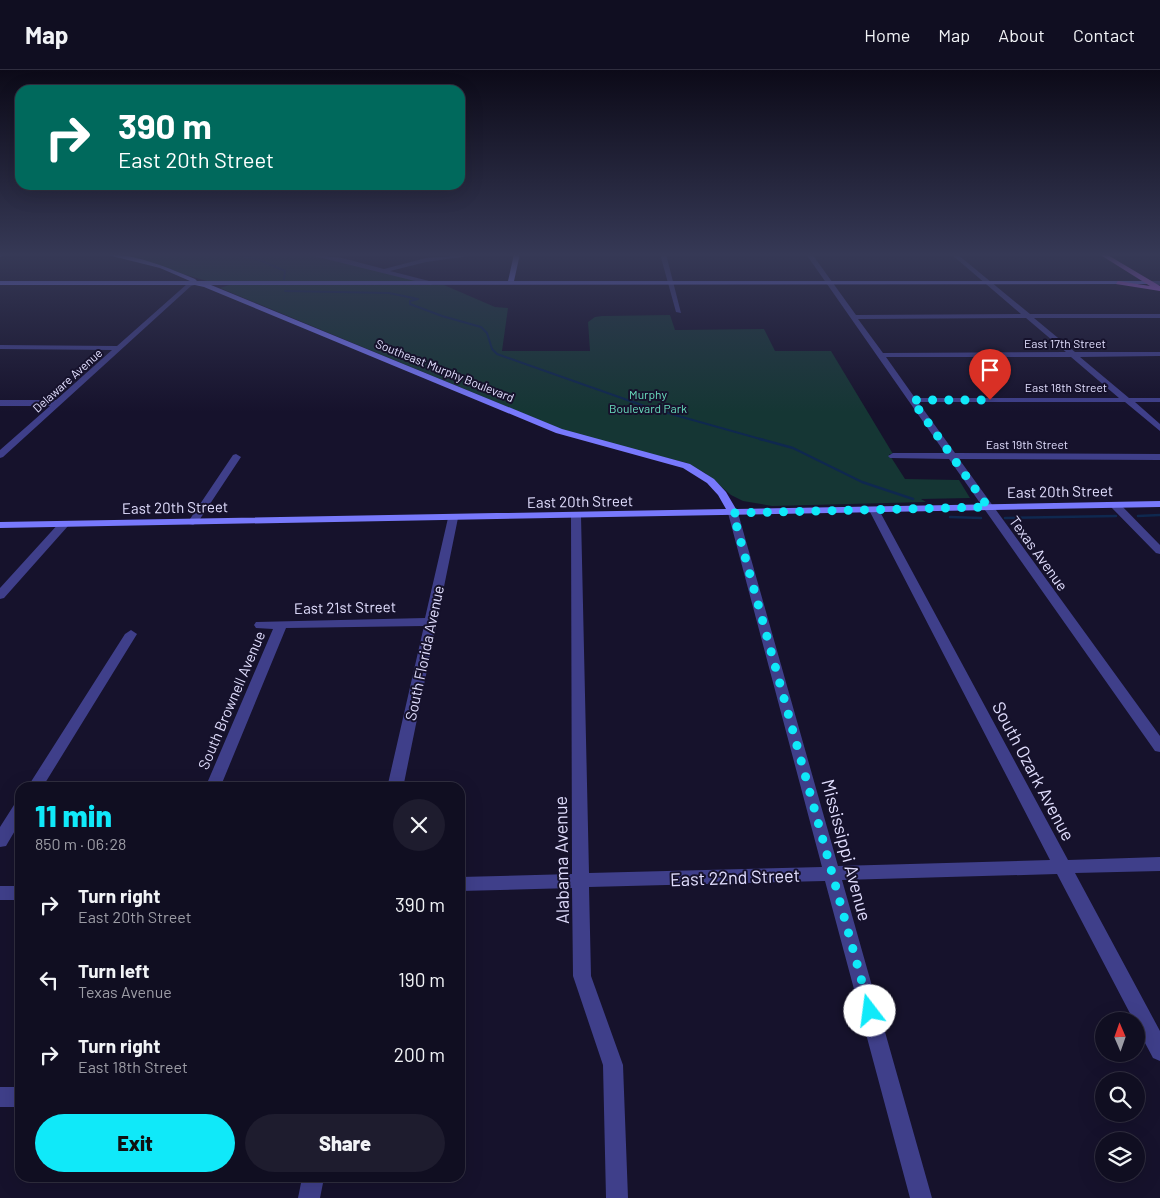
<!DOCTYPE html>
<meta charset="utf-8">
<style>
body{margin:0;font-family:Barlow,sans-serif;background:#1e1c2e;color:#f1f3f6;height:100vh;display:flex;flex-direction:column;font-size:19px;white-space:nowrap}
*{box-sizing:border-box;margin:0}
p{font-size:16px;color:#9c9ca5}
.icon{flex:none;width:28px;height:28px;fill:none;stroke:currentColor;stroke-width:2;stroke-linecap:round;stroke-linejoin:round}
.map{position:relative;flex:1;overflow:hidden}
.drawer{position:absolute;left:15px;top:712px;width:450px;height:400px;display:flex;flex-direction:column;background:#100e21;border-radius:15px;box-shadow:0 5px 20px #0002,0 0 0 1px #302e3f}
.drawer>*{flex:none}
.guide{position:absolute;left:15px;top:15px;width:450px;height:105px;border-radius:15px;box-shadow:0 5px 20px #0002,0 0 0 1px #302e3f;background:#00695c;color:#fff;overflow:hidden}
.needle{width:32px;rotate:358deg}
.buttons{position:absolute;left:1095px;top:942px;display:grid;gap:10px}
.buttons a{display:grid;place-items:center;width:50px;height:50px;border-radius:50%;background:#100e21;box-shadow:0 5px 20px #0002,0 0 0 1px #302e3f;font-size:25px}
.pin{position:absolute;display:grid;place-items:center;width:42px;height:42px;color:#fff;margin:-51px -21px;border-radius:50% 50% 50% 0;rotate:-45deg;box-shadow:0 0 5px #0007}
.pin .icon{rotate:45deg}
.me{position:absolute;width:55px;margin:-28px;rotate:345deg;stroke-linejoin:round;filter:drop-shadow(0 0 4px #0008)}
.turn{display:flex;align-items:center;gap:18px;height:105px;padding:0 20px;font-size:22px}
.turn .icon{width:65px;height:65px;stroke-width:2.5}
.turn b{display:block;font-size:35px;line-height:42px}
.round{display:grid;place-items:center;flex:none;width:52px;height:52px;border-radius:26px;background:#1e1c2e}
.head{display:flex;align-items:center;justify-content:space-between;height:85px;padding:0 20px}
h1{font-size:30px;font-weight:800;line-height:38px;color:#10e9f9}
.button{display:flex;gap:10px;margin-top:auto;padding:10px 20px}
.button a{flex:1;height:58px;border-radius:30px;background:#10e9f9;color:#111;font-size:20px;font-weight:800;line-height:58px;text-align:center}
.button a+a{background:#1e1c2e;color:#f1f3f6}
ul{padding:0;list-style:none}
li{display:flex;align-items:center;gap:15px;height:75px;padding:0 20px}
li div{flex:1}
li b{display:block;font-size:19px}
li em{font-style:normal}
header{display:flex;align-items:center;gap:30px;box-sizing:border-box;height:70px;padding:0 25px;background:#100e21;border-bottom:1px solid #302e3f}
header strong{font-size:24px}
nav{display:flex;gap:28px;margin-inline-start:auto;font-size:18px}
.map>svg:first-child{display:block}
</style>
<header>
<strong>Map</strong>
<nav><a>Home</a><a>Map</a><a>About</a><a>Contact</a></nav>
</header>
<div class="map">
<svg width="1160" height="1128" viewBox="0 0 1160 1128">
<rect width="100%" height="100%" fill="#16122c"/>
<path fill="#153634" d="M107 184H309L342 190 431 213 207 211 128 188Z
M229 215H444L495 237 508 238 502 281H590L588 252 595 247 602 246 670 245 675 260 764 259 775 281H831L893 384H889L905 409 959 410 970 428 921 429 926 432 772 436 743 431 731 425 705 403 687 393 575 365 220 218Z"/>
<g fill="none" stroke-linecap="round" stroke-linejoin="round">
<path stroke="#0f284f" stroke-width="2" d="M232 184 257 189 285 201 284 209
M285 221 389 223 418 229 410 231V234L442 246 481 257 487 263 492 279 497 284 650 338 764 370"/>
<path stroke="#0f284f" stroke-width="2.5" d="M760 369 793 378 862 412 913 429
M1138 446 1160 445
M950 447 981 448
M1005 448 1116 446"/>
<path fill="#3f3f8a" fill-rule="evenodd" d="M306 184 342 188 384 199 426 188 483 184 426 192 390 201 433 212 431 215Z
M660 184H666L681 243 676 242Z
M806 184H812L856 245 1021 244 951 184H957L1030 244H1160V248H1034L1075 282H1160V286L1080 287 1129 328H1160V332H1135L1160 354V361L1125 332H918L955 383 1160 384V390L959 389 1160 666V682L1155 681 949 389 890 388 888 386 893 383H945ZM1026 248 1066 282 883 283 858 249ZM886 287H1071L1119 328H915Z
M195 211 197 214 191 216 3 387 0 388V380L50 336H0V330H56L112 280 0 279V275L117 276 187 214Z
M1150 211H1160V215L1148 214Z
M236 384 241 387 198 452 193 455 189 454 188 452 233 385Z
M1115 432 1119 433 1160 475V484L1156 483 1111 437V433Z
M874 437 879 440 1068 790 1160 787V801L1075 803 1160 961V991L1153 988 1136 956V951H1134L1057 804 842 810 932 1128H910L825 811 589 817 591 906 623 995 628 1128H606L603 995 573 906 572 818 460 821V807L572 804 571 446 572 444H580L581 446 589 803 822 797 728 443 733 440 738 443 838 796 1050 790 869 440Z
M453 445 458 448 403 718H387L424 556 286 558 220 718H205L273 559 256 558 254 555 256 552 425 548 448 448Z
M64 451 68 452 69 454 68 456 4 528 0 529V518L60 452Z
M131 560 137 564 42 718H27L125 564Z
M20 733V752L6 776 0 777V757L14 735Z
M0 816H20V830H0Z
M0 1017H20V1037H0Z
M302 1108H324L320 1128H298Z"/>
<path fill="#7879fc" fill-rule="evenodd" d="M0 184H5L0 187Z
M104 184C133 183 169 198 195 209L197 211H508L514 184H520L514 211H1150L1152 214 211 215 562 359 690 394 714 409 726 422 736 439 1160 431V437L0 458V452L726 439 718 425 707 413 683 398 556 363 204 217 195 215H0V211H190L160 198Z"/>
<path fill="#bf68fb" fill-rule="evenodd" d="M1099 184H1106L1160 216V221L1116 214 1118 211 1150 216Z"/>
</g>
<linearGradient id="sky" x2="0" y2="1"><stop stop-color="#0c0a18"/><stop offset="0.54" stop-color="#363956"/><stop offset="1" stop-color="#363956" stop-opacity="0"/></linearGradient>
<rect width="1160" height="342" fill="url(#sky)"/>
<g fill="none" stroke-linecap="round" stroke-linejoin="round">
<path stroke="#10e9f9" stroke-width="9" stroke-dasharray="0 16.2" d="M870 941 733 443 988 437 912 330H990"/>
</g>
<g text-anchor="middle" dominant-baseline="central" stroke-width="4" stroke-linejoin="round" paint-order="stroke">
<g font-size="12" fill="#e1defe" stroke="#16122c">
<text x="1065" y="273">East 17th Street</text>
<text transform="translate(445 300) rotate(22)">Southeast Murphy Boulevard</text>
<text transform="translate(67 310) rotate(-42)">Delaware Avenue</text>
<text x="1066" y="317">East 18th Street</text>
<text x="1027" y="374">East 19th Street</text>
</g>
<g font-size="12" fill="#6adebe" stroke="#16122c">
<text x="648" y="324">Murphy<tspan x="648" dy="14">Boulevard Park</tspan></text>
</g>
<g font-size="15" fill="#e1defe" stroke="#16122c">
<text transform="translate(1060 421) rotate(-1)">East 20th Street</text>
<text transform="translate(580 431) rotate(-1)">East 20th Street</text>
<text transform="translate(175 437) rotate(-1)">East 20th Street</text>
<text transform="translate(1039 483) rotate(54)">Texas Avenue</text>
<text transform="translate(345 537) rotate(-1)">East 21st Street</text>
<text transform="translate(424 583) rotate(-78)">South Florida Avenue</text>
<text transform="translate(231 630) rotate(-67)">South Brownell Avenue</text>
</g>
<g font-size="18" fill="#e1defe" stroke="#16122c">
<text transform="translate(1034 701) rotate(62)">South Ozark Avenue</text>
<text transform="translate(847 780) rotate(75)">Mississippi Avenue</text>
<text transform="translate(561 790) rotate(-91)">Alabama Avenue</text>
<text transform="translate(735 807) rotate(-2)">East 22nd Street</text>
</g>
</g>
</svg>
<div class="buttons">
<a><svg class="needle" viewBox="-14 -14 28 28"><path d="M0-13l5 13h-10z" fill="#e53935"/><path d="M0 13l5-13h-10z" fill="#9c9ca5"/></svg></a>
<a><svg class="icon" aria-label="search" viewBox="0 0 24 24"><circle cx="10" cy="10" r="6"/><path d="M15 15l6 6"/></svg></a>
<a><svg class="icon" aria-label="layers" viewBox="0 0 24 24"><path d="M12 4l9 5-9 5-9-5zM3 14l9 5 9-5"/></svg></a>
</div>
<div class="pin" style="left:990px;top:330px;background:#d93025"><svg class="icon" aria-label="arrive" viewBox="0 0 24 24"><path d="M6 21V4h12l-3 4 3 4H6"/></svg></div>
<svg class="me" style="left:870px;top:941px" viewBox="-20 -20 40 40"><circle r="19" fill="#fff"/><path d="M0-13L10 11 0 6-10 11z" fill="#10e9f9"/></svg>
<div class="guide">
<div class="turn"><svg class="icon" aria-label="right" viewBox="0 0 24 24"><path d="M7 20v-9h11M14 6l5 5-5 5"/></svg><div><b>390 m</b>East 20th Street</div></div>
</div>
<section class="drawer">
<div class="head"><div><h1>11 min</h1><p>850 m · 06:28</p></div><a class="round"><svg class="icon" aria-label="close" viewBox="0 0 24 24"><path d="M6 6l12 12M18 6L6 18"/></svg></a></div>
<ul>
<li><svg class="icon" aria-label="right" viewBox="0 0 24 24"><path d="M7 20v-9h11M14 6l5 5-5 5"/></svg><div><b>Turn right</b><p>East 20th Street</p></div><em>390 m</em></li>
<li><svg class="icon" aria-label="left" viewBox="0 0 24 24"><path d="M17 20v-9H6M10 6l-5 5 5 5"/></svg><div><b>Turn left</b><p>Texas Avenue</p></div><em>190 m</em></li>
<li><svg class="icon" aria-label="right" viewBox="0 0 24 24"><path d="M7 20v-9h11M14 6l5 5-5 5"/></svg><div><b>Turn right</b><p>East 18th Street</p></div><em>200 m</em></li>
</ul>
<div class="button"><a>Exit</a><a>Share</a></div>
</section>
</div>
